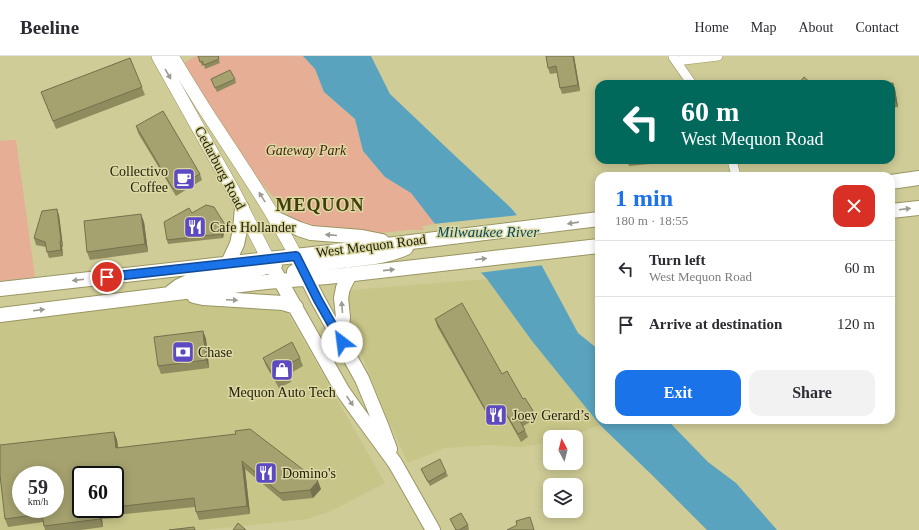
<!DOCTYPE html>
<meta charset="utf-8">
<style>
body{margin:0;font-family:"Times New Roman",serif;background:#f2f2f3;color:#2b2b33;height:100vh;display:flex;flex-direction:column;font-size:15px;white-space:nowrap}
*{box-sizing:border-box;margin:0}
p{font-size:13px;color:#7c7c81}
.icon{flex:none;width:22px;height:22px;fill:none;stroke:currentColor;stroke-width:2;stroke-linecap:round;stroke-linejoin:round}
.map{position:relative;flex:1;overflow:hidden}
.sheet{position:absolute;left:595px;top:116px;width:300px;height:252px;display:flex;flex-direction:column;background:#fff;border-radius:12px;box-shadow:0 2px 10px #0003}
.sheet>*{flex:none}
.hud{position:absolute;left:595px;top:24px;width:300px;height:84px;border-radius:12px;box-shadow:0 2px 10px #0003;background:#00695c;color:#fff;overflow:hidden}
.needle{width:26px;rotate:353deg}
.tools{position:absolute;left:543px;top:374px;display:grid;gap:8px}
.tools a{display:grid;place-items:center;width:40px;height:40px;border-radius:8px;background:#fff;box-shadow:0 2px 10px #0003;font-size:20px}
.speed{position:absolute;left:12px;top:410px;display:flex;gap:8px;font-size:20px;font-weight:700;text-align:center}
.speed>*{display:grid;place-content:center;width:52px;height:52px;border-radius:50%;background:#fff;box-shadow:0 2px 10px #0003;line-height:1}
.speed small{font-size:10px;font-weight:400}
.speed .limit{border:2px solid #111;border-radius:6px;background:#fff;color:#111}
.pin{position:absolute;display:grid;place-items:center;width:34px;height:34px;color:#fff;margin:-17px;border:2px solid #fff;border-radius:50%;box-shadow:0 1px 4px #0007}
.me{position:absolute;width:44px;margin:-22px;rotate:330deg;stroke-linejoin:round;filter:drop-shadow(0 0 3px #0008)}
.turn{display:flex;align-items:center;gap:14px;height:84px;padding:0 20px;font-size:18px}
.turn .icon{width:52px;height:52px;stroke-width:2.5}
.turn b{display:block;font-size:28px;line-height:34px}
.round{display:grid;place-items:center;flex:none;width:42px;height:42px;border-radius:12px;background:#f2f2f3}
.overview{display:flex;align-items:center;justify-content:space-between;height:68px;padding:0 20px}
h1{font-size:24px;font-weight:700;line-height:30px;color:#1a73e8}
.primary-button{display:flex;gap:8px;margin-top:auto;padding:8px 20px}
.primary-button a{flex:1;height:46px;border-radius:12px;background:#1a73e8;color:#fff;font-size:16px;font-weight:700;line-height:46px;text-align:center}
.primary-button a+a{background:#f2f2f3;color:#2b2b33}
ul{padding:0;list-style:none}
li{display:flex;align-items:center;gap:12px;height:56px;padding:0 20px;border-top:1px solid #e1e1e2}
li div{flex:1}
li b{display:block;font-size:15px}
li em{font-style:normal}
header{display:flex;align-items:center;gap:24px;box-sizing:border-box;height:56px;padding:0 20px;background:#fff;border-bottom:1px solid #e1e1e2}
header strong{font-size:19px}
nav{display:flex;gap:22px;margin-inline-start:auto;font-size:14px}
.map>svg:first-child{display:block}
</style>
<header>
<strong>Beeline</strong>
<nav><a>Home</a><a>Map</a><a>About</a><a>Contact</a></nav>
</header>
<div class="map">
<svg width="919" height="474" viewBox="0 0 919 474">
<rect width="100%" height="100%" fill="#cfcc97"/>
<path fill="#c8c588" fill-rule="evenodd" d="M487 223 532 285 600 369 568 381H550V386L522 391 490 389 445 392 408 407 385 357 361 297 350 265 347 243 351 234Z
M182 244 277 250 282 252 287 256 385 427 331 455 308 463 204 474H0V267ZM21 419H55V453H21ZM81 419H115V453H81Z"/>
<path fill="#e5ae95" d="M196 0H303L315 13 324 36 355 63 363 95 385 121 411 137 435 168 422 170 424 174H408L371 178 309 172 295 166 260 125 208 53 182 8Z
M16 84 35 221 0 225V85Z"/>
<path fill="#59a3bf" d="M303 0H371L390 38 451 96 511 152 516 158 542 210 578 277 599 294V364H668L674 371 708 406 736 427 777 474H707L651 418 600 369 532 285 487 223 435 168 411 137 385 121 363 95 355 63 324 36 315 13Z"/>
<path fill="#cfcc97" d="M519 159 544 209 478 217 433 168Z"/>
<g fill="none" stroke-linecap="round" stroke-linejoin="round">
<g stroke="#999663" stroke-width="10">
<path id="minor" d="M673 1 692 28
M676 5 718 0
M732 104 736 120"/>
</g>
<g stroke="#999663" stroke-width="14">
<path id="secondary" d="M158 0 234 136 268 203
M172 0C184 20 196 40 209 60 239 106 270 151 296 200"/>
</g>
<g stroke="#999663" stroke-width="16">
<path id="primary" d="M891 126 919 122
M891 155 919 152
M275 162 299 173 311 177 362 181 382 185
M296 200 318 244 362 323 381 369 390 393
M268 203 342 334 354 351 395 407 433 474
M228 207 237 188 240 174 242 152
M294 216C330 200 370 208 406 192
M0 233 313 198 599 163
M171 236 179 230 192 224 242 217 275 209
M194 240 203 242 283 247 296 251
M0 259 266 226 327 221 599 190
M341 286 343 261 341 242 343 232 350 218"/>
</g>
<use href="#minor" stroke="#fff" stroke-width="9"/>
<use href="#secondary" stroke="#fff" stroke-width="13"/>
<use href="#primary" stroke="#fff" stroke-width="14"/>
</g>
<path fill="#8e8b5f" fill-rule="evenodd" d="M198 0H220L218 1 220 7 205 13 204 9 202 10Z
M546 0H574L580 35 562 38 560 32 557 17 550 18 548 12Z
M130 2 145 39 56 73 41 36Z
M211 23H235L236 27 217 36Z
M893 27 895 33 898 51 891 52V28Z
M136 70 200 118 202 124 176 140 138 77Z
M627 104H661V107L629 110Z
M192 157 224 167 225 171 223 182 168 188 167 184Z
M59 159 63 191H62L63 200 49 202 47 196 46 191 36 189 34 182Z
M144 166 148 196 90 204 87 196Z
M435 263 523 343 533 355 536 363 523 370 528 381 521 386 507 361 493 369 437 270Z
M203 275 206 283 209 312 161 318 158 310Z
M263 302H300L303 310 289 318 291 326 279 332 266 310Z
M114 376 117 384 118 392 236 378 321 433 313 442 283 445 245 413 250 458 199 464 196 456 195 451 115 459V462L102 463 103 471 81 474H45L43 466 8 471 5 463ZM115 419V453H81Z
M421 413 446 416 448 420 430 430Z
M450 463 468 469 469 473 468 474H456Z"/>
<path fill="#74714e" d="M573 0H574L580 35 578 29Z
M893 27 895 33 898 51 895 45Z
M57 153 59 159 63 191 61 184Z
M141 158 144 166 148 196 145 188Z
M224 167 225 171 223 182 221 178Z
M60 185 62 191 63 200 61 194Z
M203 275 206 283 209 312 206 304Z
M114 376 117 384 119 400 116 392Z
M242 405 245 413 250 458 247 450Z
M318 425 321 433 313 442 310 434Z
M99 455 102 463 103 471 100 463Z"/>
<path fill="#a5a26f" stroke="#74714e" fill-rule="evenodd" d="M198 0H218L219 3 204 9 202 5 200 6Z
M546 0H573L578 29 560 32 556 10 548 12Z
M130 2 142 31 53 65 41 36Z
M230 14 235 23 215 32 211 23Z
M804 21 812 28H798Z
M893 27 895 45H891V28H882Z
M163 55 200 118 173 133 136 70Z
M627 104H647L627 106Z
M206 149 214 151 224 167 221 178 167 184 164 166 189 152 192 157Z
M57 153 61 184 60 185 61 194 47 196 45 186 34 182 42 155Z
M141 158 145 188 87 196 84 165Z
M462 247 502 318 507 315 523 343 525 342 533 355 519 363 525 374 518 378 504 354 490 362 435 263Z
M203 275 206 304 158 310 154 281Z
M292 286 300 302 285 310 288 318 276 324 263 302Z
M250 373 318 425 310 434 280 437 242 405 247 450 196 456 194 442 115 451V419H81V453H112V454L99 455 100 463 44 470 42 458 5 463 0 419V389L114 376 116 392 236 378 235 375ZM21 419H55V453H21Z
M440 403 446 416 428 426 421 413Z
M461 457 468 469 459 474H456L450 463Z
M530 461 534 474H507L517 469 516 465Z
M238 467 246 474H233Z
M194 471 195 474H169Z"/>
<defs><path id="oneway-solid" d="M-6-.8H1V-3.2L6.5 0L1 3.2V.8H-6Z"/></defs>
<g fill="#9c9b92">
<use href="#oneway-solid" transform="translate(168 18) rotate(60)"/>
<use href="#oneway-solid" transform="translate(262 141) rotate(-122)"/>
<use href="#oneway-solid" transform="translate(905 153) rotate(-7)"/>
<use href="#oneway-solid" transform="translate(573 167) rotate(172)"/>
<use href="#oneway-solid" transform="translate(331 179) rotate(-175)"/>
<use href="#oneway-solid" transform="translate(481 203) rotate(-7)"/>
<use href="#oneway-solid" transform="translate(389 214) rotate(-6)"/>
<use href="#oneway-solid" transform="translate(78 224) rotate(173)"/>
<use href="#oneway-solid" transform="translate(232 244) rotate(3)"/>
<use href="#oneway-solid" transform="translate(342 251) rotate(-95)"/>
<use href="#oneway-solid" transform="translate(39 254) rotate(-7)"/>
<use href="#oneway-solid" transform="translate(350 345) rotate(56)"/>
</g>
<g fill="none" stroke-linecap="round" stroke-linejoin="round">
<g stroke="#114b97" stroke-width="10">
<path id="route" d="M107 221 296 200 318 244 342 286"/>
</g>
<use href="#route" stroke="#1a73e8" stroke-width="7"/>
</g>
<defs>
<g id="cafe-square" transform="scale(1.15)"><rect x="-9" y="-9" width="18" height="18" rx="4" fill="#5d49c1" stroke="#dcd9a4"/><path d="M-5.5-4.5H6V0H3Q3 3.5 0 3.5H-2.5Q-5.5 3.5-5.5 0ZM3-3.2v2h1.7v-2ZM-6 4.5H4V6H-6Z" fill="#fff"/></g>
<g id="restaurant-square" transform="scale(1.15)"><rect x="-9" y="-9" width="18" height="18" rx="4" fill="#5d49c1" stroke="#dcd9a4"/><path d="M-5-6h1v4h1v-4h1v4h1v-4h1v5L-1.5 .5V6h-2V.5L-5-1ZM5-6V6H3V1.5H1.5Q1.5-4 5-6Z" fill="#fff"/></g>
<g id="bank-square" transform="scale(1.15)"><rect x="-9" y="-9" width="18" height="18" rx="4" fill="#5d49c1" stroke="#dcd9a4"/><path d="M-6-4H6V4H-6ZM0-2.3a2.3 2.3 0 1 0 0 4.6a2.3 2.3 0 1 0 0-4.6Z" fill="#fff"/></g>
<g id="shop-square" transform="scale(1.15)"><rect x="-9" y="-9" width="18" height="18" rx="4" fill="#5d49c1" stroke="#dcd9a4"/><path d="M-5-2.5h2.3a2.7 3.5 0 0 1 5.4 0H5L5.5 6h-11ZM-1.5-2.5h3a1.5 2.3 0 0 0-3 0Z" fill="#fff"/></g>
</defs>
<g fill-rule="evenodd">
<use href="#cafe-square" x="184" y="123"/>
<use href="#restaurant-square" x="195" y="171"/>
<use href="#bank-square" x="183" y="296"/>
<use href="#shop-square" x="282" y="314"/>
<use href="#restaurant-square" x="496" y="359"/>
<use href="#restaurant-square" x="266" y="417"/>
</g>
<g text-anchor="middle" dominant-baseline="central" stroke-width="3" stroke-linejoin="round" paint-order="stroke">
<g font-size="14" font-style="italic" fill="#461e0a" stroke="#dcd9a4">
<text x="306" y="94">Gateway Park</text>
</g>
<g font-size="14" fill="#22210c" stroke="#dcd9a4">
<text transform="translate(220 112) rotate(62)">Cedarburg Road</text>
<text transform="translate(371 190) rotate(-7)">West Mequon Road</text>
</g>
<g font-size="14" fill="#22210c" stroke="#dcd9a4" text-anchor="start">
<text x="168" y="115" text-anchor="end">Collectivo<tspan x="168" dy="16">Coffee</tspan></text>
<text x="210" y="171">Cafe Hollander</text>
<text x="198" y="296">Chase</text>
<text x="282" y="336" text-anchor="middle">Mequon Auto Tech</text>
<text x="512" y="359">Joey Gerard’s</text>
<text x="282" y="417">Domino's</text>
</g>
<g font-size="15" font-style="italic" fill="#05485c" stroke="#dcd9a4">
<text x="488" y="176">Milwaukee River</text>
</g>
<g font-size="18" font-weight="bold" letter-spacing="1" fill="#403d06" stroke="#dcd9a4">
<text x="320" y="149">MEQUON</text>
</g>
</g>
</svg>
<div class="tools">
<a><svg class="needle" viewBox="-14 -14 28 28"><path d="M0-13l5 13h-10z" fill="#e53935"/><path d="M0 13l5-13h-10z" fill="#7c7c81"/></svg></a>
<a><svg class="icon" aria-label="layers" viewBox="0 0 24 24"><path d="M12 4l9 5-9 5-9-5zM3 14l9 5 9-5"/></svg></a>
</div>
<div class="speed"><div>59<small>km/h</small></div><div class="limit">60</div></div>
<div class="pin" style="left:107px;top:221px;background:#d93025"><svg class="icon" aria-label="arrive" viewBox="0 0 24 24"><path d="M6 21V4h12l-3 4 3 4H6"/></svg></div>
<svg class="me" style="left:342px;top:286px" viewBox="-20 -20 40 40"><circle r="19" fill="#fff"/><path d="M0-13L10 11 0 6-10 11z" fill="#1a73e8"/></svg>
<div class="hud">
<div class="turn"><svg class="icon" aria-label="left" viewBox="0 0 24 24"><path d="M17 20v-9H6M10 6l-5 5 5 5"/></svg><div><b>60 m</b>West Mequon Road</div></div>
</div>
<section class="sheet">
<div class="overview"><div><h1>1 min</h1><p>180 m · 18:55</p></div><a class="round" style="background:#d93025;color:#fff"><svg class="icon" aria-label="close" viewBox="0 0 24 24"><path d="M6 6l12 12M18 6L6 18"/></svg></a></div>
<ul>
<li><svg class="icon" aria-label="left" viewBox="0 0 24 24"><path d="M17 20v-9H6M10 6l-5 5 5 5"/></svg><div><b>Turn left</b><p>West Mequon Road</p></div><em>60 m</em></li>
<li><svg class="icon" aria-label="arrive" viewBox="0 0 24 24"><path d="M6 21V4h12l-3 4 3 4H6"/></svg><div><b>Arrive at destination</b></div><em>120 m</em></li>
</ul>
<div class="primary-button"><a>Exit</a><a>Share</a></div>
</section>
</div>
